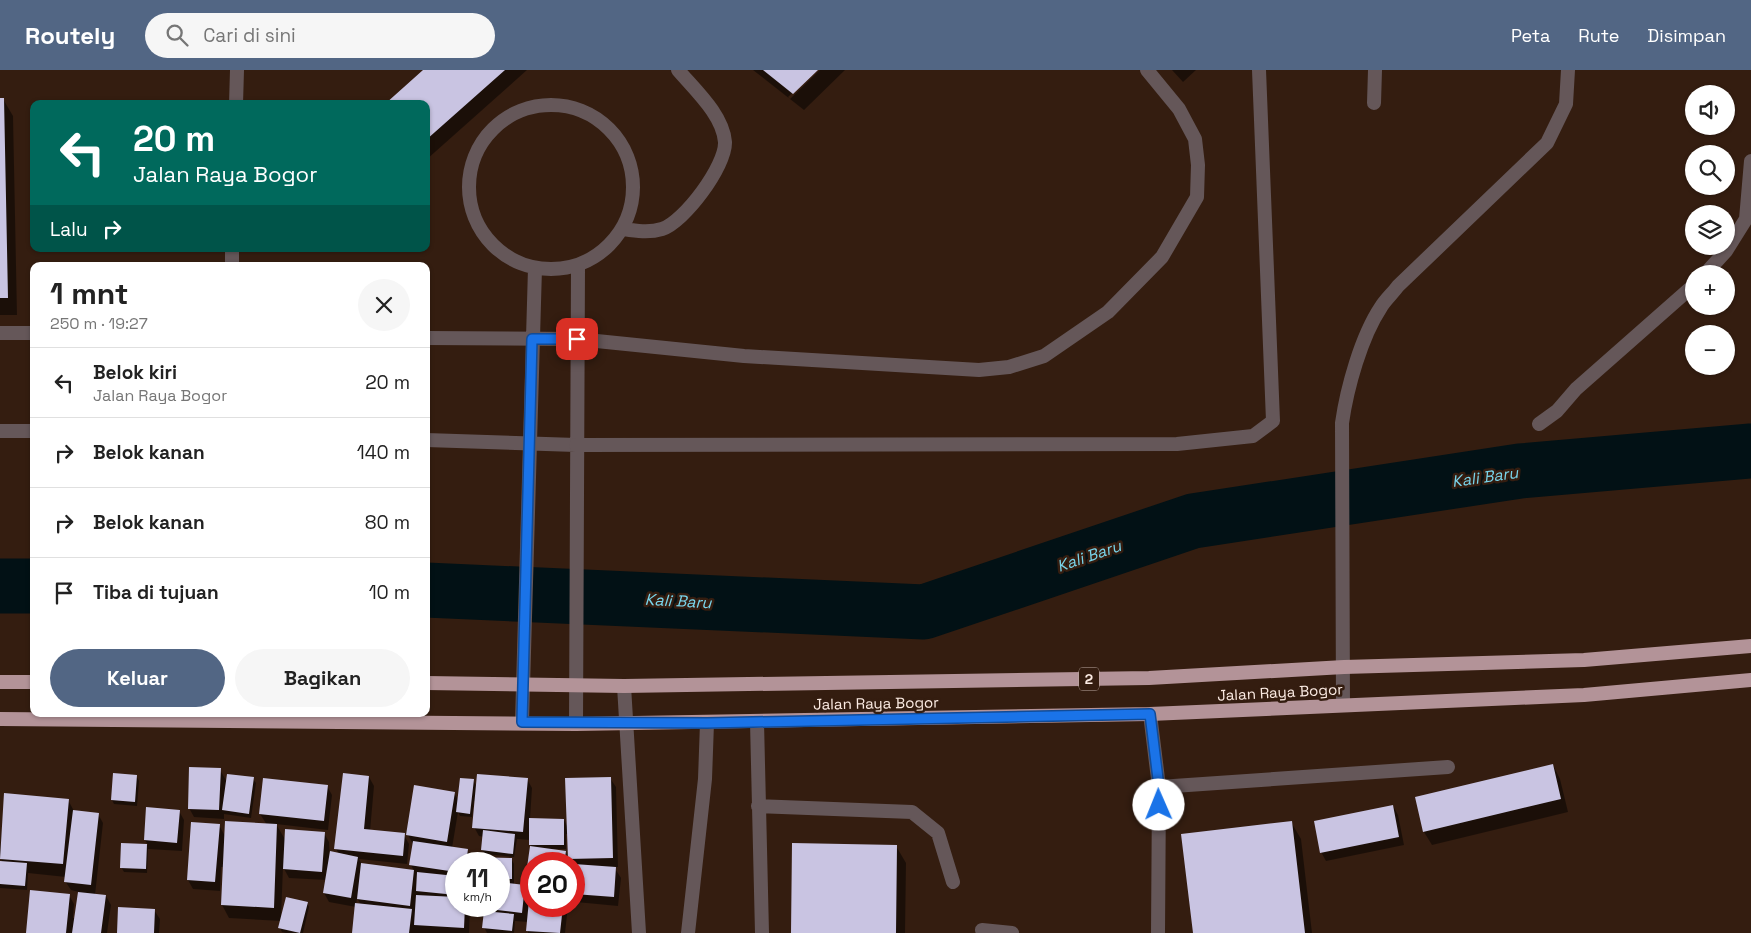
<!DOCTYPE html>
<html lang="id">
<meta charset="utf-8">
<style>
body{margin:0;font-family:"Space Grotesk",sans-serif;background:#f6f6f6;color:#222;height:100vh;display:flex;flex-direction:column;font-size:19px;white-space:nowrap}
*{box-sizing:border-box;margin:0}
p{font-size:16px;color:#767676}
.icon{flex:none;width:28px;height:28px;fill:none;stroke:currentColor;stroke-width:2;stroke-linecap:round;stroke-linejoin:round}
.map{position:relative;flex:1;overflow:hidden}
.details{position:absolute;left:30px;top:192px;width:400px;height:455px;display:flex;flex-direction:column;background:#fff;border-radius:10px;box-shadow:0 1px 4px #0004}
.details>*{flex:none}
.banner{position:absolute;left:30px;top:30px;width:400px;height:152px;border-radius:10px;box-shadow:0 1px 4px #0004;background:#00695c;color:#fff;overflow:hidden}
.buttons{position:absolute;left:1685px;top:15px;display:grid;gap:10px}
.buttons a{display:grid;place-items:center;width:50px;height:50px;border-radius:50%;background:#fff;box-shadow:0 1px 4px #0004;font-size:25px}
.speed{position:absolute;left:445px;top:782px;display:flex;gap:10px;font-size:25px;font-weight:700;text-align:center}
.speed>*{display:grid;place-content:center;width:65px;height:65px;border-radius:50%;background:#fff;box-shadow:0 1px 4px #0004;line-height:1}
.speed small{font-size:12px;font-weight:400}
.speed .limit{border:8px solid #d22;background:#fff;color:#111}
.pin{position:absolute;display:grid;place-items:center;width:42px;height:42px;color:#fff;margin:-21px;border-radius:10px;box-shadow:0 2px 8px #0006}
.me{position:absolute;width:55px;margin:-28px;rotate:359deg;stroke-linejoin:round;filter:drop-shadow(0 0 4px #0008)}
.turn{display:flex;align-items:center;gap:18px;height:105px;padding:0 20px;font-size:22px}
.turn .icon{width:65px;height:65px;stroke-width:2.5}
.turn b{display:block;font-size:35px;line-height:42px}
.then{display:flex;align-items:center;height:48px;padding:0 20px;background:#0003;gap:10px;font-size:19px}
.round{display:grid;place-items:center;flex:none;width:52px;height:52px;border-radius:26px;background:#f6f6f6}
.overview{display:flex;align-items:center;justify-content:space-between;height:85px;padding:0 20px}
h1{font-size:30px;font-weight:700;line-height:38px}
.cta{display:flex;gap:10px;margin-top:auto;padding:10px 20px}
.cta a{flex:1;height:58px;border-radius:30px;background:#526684;color:#fff;font-size:20px;font-weight:700;line-height:58px;text-align:center}
.cta a+a{background:#f6f6f6;color:#222}
ul{padding:0;list-style:none}
li{display:flex;align-items:center;gap:15px;height:70px;padding:0 20px;border-top:1px solid #e0e0e0}
li div{flex:1}
li b{display:block;font-size:19px}
li em{font-style:normal}
header{display:flex;align-items:center;gap:30px;box-sizing:border-box;height:70px;padding:0 25px;background:#526684;color:#fff}
header strong{font-size:24px}
nav{display:flex;gap:28px;margin-inline-start:auto;font-size:18px}
.search{width:350px;height:45px;background:#f6f6f6;display:flex;align-items:center;gap:12px;box-sizing:border-box;padding:0 18px;border-radius:28px;color:#767676;font-size:19px}
.map>svg:first-child{display:block}
</style>
<header>
<strong>Routely</strong>
<div class="search"><svg class="icon" aria-label="search" viewBox="0 0 24 24"><circle cx="10" cy="10" r="6"/><path d="M15 15l6 6"/></svg>Cari di sini</div>
<nav><a>Peta</a><a>Rute</a><a>Disimpan</a></nav>
</header>
<div class="map">
<svg width="1751" height="863" viewBox="0 0 1751 863">
<rect width="100%" height="100%" fill="#341d10"/>
<path fill="#0007" fill-rule="evenodd" d="M425 0H527L426 90Z
M753 0H816L788 27 790 29Z
M820 0H845L804 40 790 29Z
M1172 0H1196L1183 12Z
M0 29H3L13 46 17 245H0Z
M1553 695 1560 709 1568 742 1432 775 1424 762 1416 728Z
M220 700 227 712 253 709 256 713 251 748 224 744V749L194 747 189 738Z
M137 707 139 711 137 736 114 734 112 730Z
M369 707 374 716 370 761 404 765 409 774 407 794 359 789 362 795 414 801 411 795 413 774 408 765 454 723 459 731 473 710 477 717 527 709 532 718 530 749 564 750 568 758 610 708 616 717 618 797H614L621 808 618 836 576 832 574 829V794L570 791V794H531V836H568L565 863H528V852L515 851 514 863H487L484 857 485 847 475 846 470 837 469 863H353L356 837 329 832 324 823 326 810 289 808 283 797 281 847 307 833 309 837 303 863H286L282 862 280 858 281 851 229 848 222 835 224 797H221L220 821 193 819 188 810 219 755 225 766 267 755 260 744 327 716 332 725 328 760 276 754 286 771 324 763 329 772 330 790 339 784 336 779ZM474 731H476L474 757 479 766 484 767 482 780 485 784 514 787 517 769 530 770 531 777 527 812 531 819 530 827 524 816 514 815V794L512 790 499 794V836H456V794H472V789L467 780 452 778 458 742 460 746 472 747ZM566 764H568L569 789 565 782 552 780V779H566ZM357 828 361 835 356 834Z
M5 725 68 730 74 741 98 744 103 753 95 825 106 826 111 835 107 863H27L69 825 74 834 73 848H75L79 822 71 820 65 811 66 807 28 803 27 820 0 818V792H2L0 783Z
M1393 736 1398 745 1404 775 1326 791 1321 782Z
M179 741 184 750 182 781 148 779 147 803 124 802 121 797 122 774 148 775 145 770Z
M1291 752 1301 769 1312 863H1194Z
M896 776 906 793 905 863H792Z
M154 840 160 849 159 863H118Z"/>
<g fill="none" stroke-linecap="round" stroke-linejoin="round">
<path stroke="#021115" stroke-width="55" d="M0 516H34
M426 520 924 542 1193 451 1520 401 1751 381"/>
</g>
<path fill="#c9c4e2" d="M423 0H505L426 70V34H385Z
M763 0H818L793 24Z
M0 28H4L8 228H0Z
M1553 694 1561 729 1423 762 1415 727Z
M189 697 221 698 219 740 188 739Z
M113 703 137 705 135 732 111 730Z
M343 703 369 706 364 759 405 763 403 786 334 779Z
M227 704 254 707 249 744 222 740Z
M477 704 528 708 523 762 472 758Z
M611 707 613 788 568 789 565 708Z
M263 708 328 715 324 751 259 744Z
M460 708 474 709 470 744 456 742Z
M414 715 455 722 447 772 406 765Z
M4 723 69 729 63 794 0 789Z
M1393 735 1399 767 1320 783 1314 751Z
M146 737 180 740 177 773 144 770Z
M73 740 99 743 91 815 64 812Z
M529 748 564 749V775H529Z
M225 751 277 754 274 838 221 835Z
M1292 751 1305 863H1193L1181 764Z
M191 752 220 754 215 812 187 810Z
M285 759 325 762 322 802 283 799Z
M483 760 515 764 513 784 481 780Z
M413 771 468 779 466 794H456V802L409 795Z
M121 773 147 774 146 799 120 798Z
M792 773 897 775 896 863H791Z
M530 776 566 781 564 794H531V813L525 812Z
M330 781 358 787 351 828 323 823Z
M474 787 512 788V809H499V794H474Z
M0 791 27 793 25 816 0 814Z
M361 793 414 800 410 836 357 829Z
M574 794 616 797 614 827 574 824Z
M417 802 456 806V825L416 821Z
M499 812 525 815 522 843 471 837 499 836Z
M30 820 70 824 66 863H26Z
M530 820 531 836H563L560 863 526 861Z
M78 822 106 825 101 863H72Z
M416 825 456 827V836H465L464 858 414 855Z
M286 827 308 832 300 863 278 858Z
M355 833 412 839 409 863H352Z
M118 837 155 839 154 863H117Z
M484 841 514 844 512 861 482 858Z"/>
<g fill="none" stroke-linecap="round" stroke-linejoin="round">
<path stroke="#655759" stroke-width="14" d="M236 34 237 0
M469 117a82 82 0 1 1 164 0a82 82 0 1 1-164 0Z
M624 159C636 161 649 163 662 159 684 152 726 96 725 72 723 45 695 20 678 0
M232 196V179
M0 263H34
M426 268 577 269 744 286 979 300 1009 297 1044 286 1108 242 1162 187 1197 127 1198 95 1195 69 1179 39 1147 0
M0 361H34
M426 370 576 375
M624 616 639 863
M1150 644 1159 717 1158 863
M522 652 535 198
M757 652 762 863
M576 654 578 197
M1159 717 1448 697
M758 736 912 742 938 763 953 812
M982 860 1012 863
M688 863 705 709 707 653"/>
<path stroke="#655759" stroke-width="14" d="M1374 33 1375 0
M1705 204 1726 181 1746 149 1751 91
M1539 354 1557 341 1576 319 1694 215
M576 375 1177 374 1253 366 1273 351 1259 0
M1343 635 1342 353C1347 318 1361 267 1381 237 1385 230 1393 223 1398 216L1547 73 1566 34 1568 0"/>
<path stroke="#b39398" stroke-width="14" d="M0 612H34
M426 613 624 616 1149 608 1344 597 1584 590 1751 576
M0 649 576 654 1150 644 1584 625 1751 610"/>
</g>
<g fill="none" stroke-linecap="round" stroke-linejoin="round">
<g stroke="#114b97" stroke-width="12">
<path id="route" d="M577 269H532L522 652 707 653 1150 644 1159 717V735"/>
</g>
<use href="#route" stroke="#1a73e8" stroke-width="9"/>
</g>
<g text-anchor="middle" dominant-baseline="central" stroke-width="5" stroke-linejoin="round" paint-order="stroke">
<rect fill="#341d10" stroke="#bfada4" stroke-width="1" x="1079" y="597.5" width="20" height="23" rx="4"/>
<g font-size="14" font-weight="bold" fill="#fbebe3">
<text x="1089" y="609">2</text>
</g>
<g font-size="15" fill="#fbebe3" stroke="#341d10">
<text transform="translate(1280 622) rotate(-3)">Jalan Raya Bogor</text>
<text transform="translate(876 633) rotate(-1)">Jalan Raya Bogor</text>
</g>
<g font-size="16" font-style="italic" fill="#79d5eb" stroke="#341d10">
<text transform="translate(1485 407) rotate(-8)">Kali Baru</text>
<text transform="translate(1089 486) rotate(-19)">Kali Baru</text>
<text transform="translate(678 531) rotate(3)">Kali Baru</text>
</g>
</g>
</svg>
<div class="buttons">
<a><svg class="icon" aria-label="sound" viewBox="0 0 24 24"><path d="M4 9h4l5-4v14l-5-4H4zM17 9q2 3 0 6"/></svg></a>
<a><svg class="icon" aria-label="search" viewBox="0 0 24 24"><circle cx="10" cy="10" r="6"/><path d="M15 15l6 6"/></svg></a>
<a><svg class="icon" aria-label="layers" viewBox="0 0 24 24"><path d="M12 4l9 5-9 5-9-5zM3 14l9 5 9-5"/></svg></a>
<a>+</a>
<a>−</a>
</div>
<div class="speed"><div>11<small>km/h</small></div><div class="limit">20</div></div>
<div class="pin" style="left:577px;top:269px;background:#d93025"><svg class="icon" aria-label="arrive" viewBox="0 0 24 24"><path d="M6 21V4h12l-3 4 3 4H6"/></svg></div>
<svg class="me" style="left:1159px;top:735px" viewBox="-20 -20 40 40"><circle r="19" fill="#fff"/><path d="M0-13L10 11 0 6-10 11z" fill="#1a73e8"/></svg>
<div class="banner">
<div class="turn"><svg class="icon" aria-label="left" viewBox="0 0 24 24"><path d="M17 20v-9H6M10 6l-5 5 5 5"/></svg><div><b>20 m</b>Jalan Raya Bogor</div></div>
<div class="then">Lalu<svg class="icon" aria-label="right" viewBox="0 0 24 24"><path d="M7 20v-9h11M14 6l5 5-5 5"/></svg></div>
</div>
<section class="details">
<div class="overview"><div><h1>1 mnt</h1><p>250 m · 19:27</p></div><a class="round"><svg class="icon" aria-label="close" viewBox="0 0 24 24"><path d="M6 6l12 12M18 6L6 18"/></svg></a></div>
<ul>
<li><svg class="icon" aria-label="left" viewBox="0 0 24 24"><path d="M17 20v-9H6M10 6l-5 5 5 5"/></svg><div><b>Belok kiri</b><p>Jalan Raya Bogor</p></div><em>20 m</em></li>
<li><svg class="icon" aria-label="right" viewBox="0 0 24 24"><path d="M7 20v-9h11M14 6l5 5-5 5"/></svg><div><b>Belok kanan</b></div><em>140 m</em></li>
<li><svg class="icon" aria-label="right" viewBox="0 0 24 24"><path d="M7 20v-9h11M14 6l5 5-5 5"/></svg><div><b>Belok kanan</b></div><em>80 m</em></li>
<li><svg class="icon" aria-label="arrive" viewBox="0 0 24 24"><path d="M6 21V4h12l-3 4 3 4H6"/></svg><div><b>Tiba di tujuan</b></div><em>10 m</em></li>
</ul>
<div class="cta"><a>Keluar</a><a>Bagikan</a></div>
</section>
</div>
